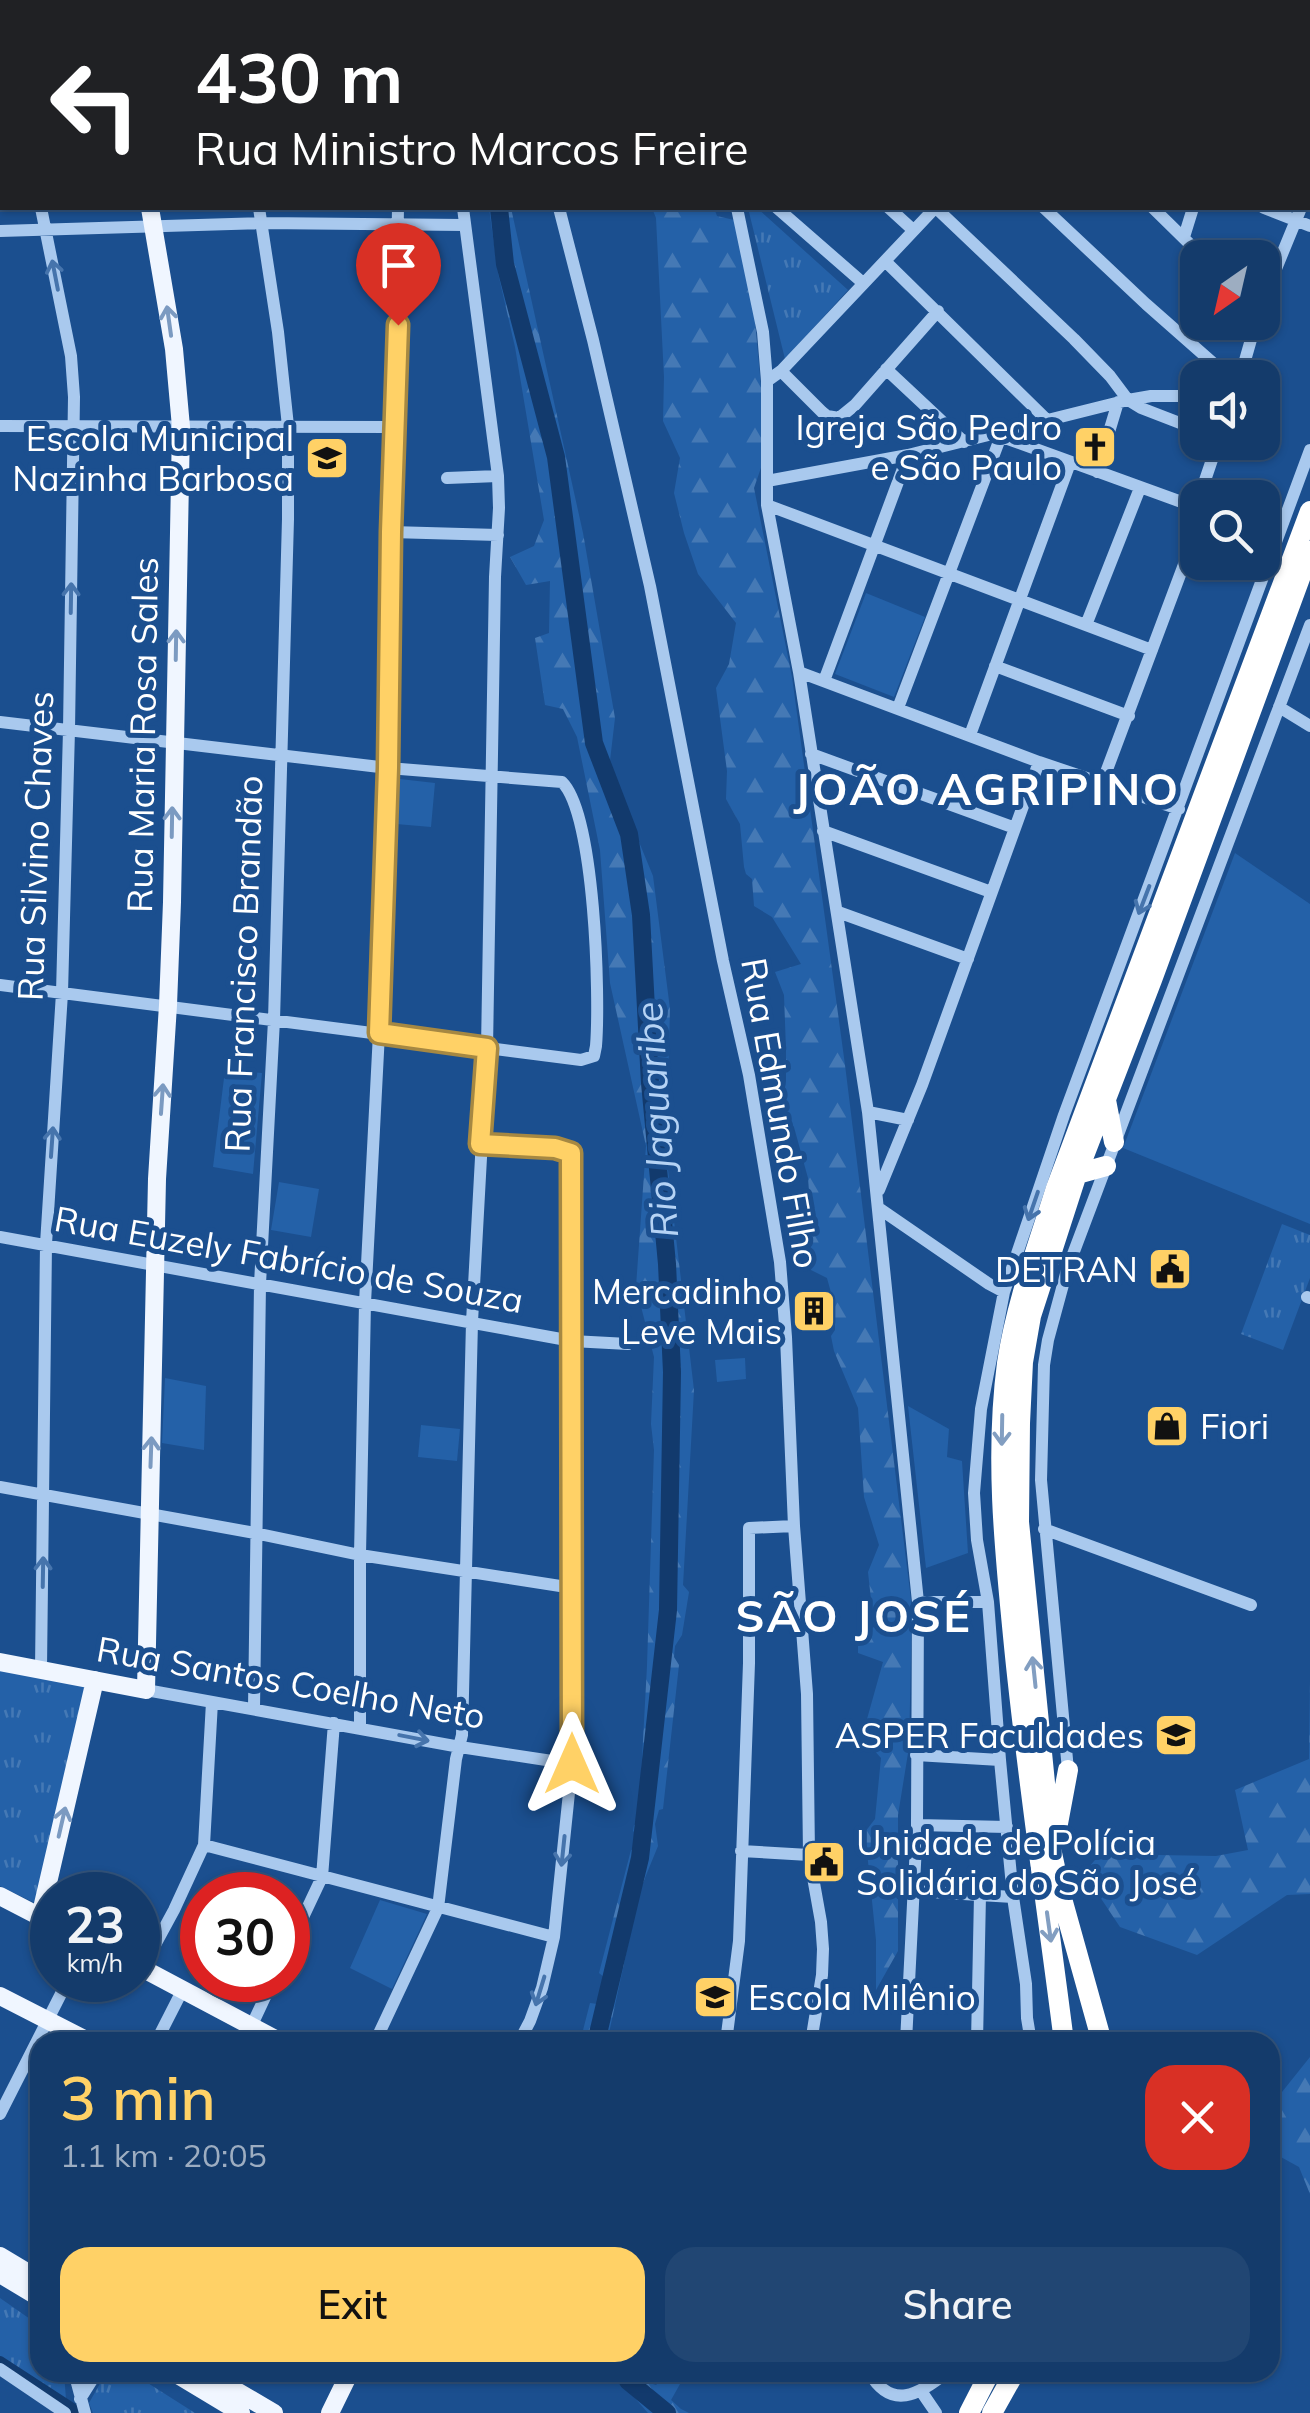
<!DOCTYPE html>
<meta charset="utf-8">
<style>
body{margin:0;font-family:Mulish,sans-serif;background:#214673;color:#f1f3f6;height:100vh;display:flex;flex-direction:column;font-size:38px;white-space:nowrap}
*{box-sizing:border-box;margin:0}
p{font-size:32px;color:#9dadc1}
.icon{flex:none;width:55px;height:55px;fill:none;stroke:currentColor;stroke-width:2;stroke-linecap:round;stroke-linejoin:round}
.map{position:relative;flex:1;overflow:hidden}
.side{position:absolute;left:30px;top:2032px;width:1250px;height:350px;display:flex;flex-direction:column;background:#143b6b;border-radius:30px;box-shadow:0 2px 8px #0004,0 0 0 2px #33557e}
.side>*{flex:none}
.banner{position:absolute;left:0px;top:0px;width:1310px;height:210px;box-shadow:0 2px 8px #0004,0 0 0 2px #33557e;background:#202124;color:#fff;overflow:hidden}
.needle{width:65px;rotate:214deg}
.tools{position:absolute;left:1180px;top:240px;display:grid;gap:20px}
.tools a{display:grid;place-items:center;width:100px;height:100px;border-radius:20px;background:#143b6b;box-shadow:0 2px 8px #0004,0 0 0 2px #33557e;font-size:50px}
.speed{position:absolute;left:30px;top:1872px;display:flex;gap:20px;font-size:50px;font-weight:700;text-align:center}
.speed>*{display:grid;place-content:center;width:130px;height:130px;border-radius:50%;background:#143b6b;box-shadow:0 2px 8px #0004,0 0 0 2px #33557e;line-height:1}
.speed small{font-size:25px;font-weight:400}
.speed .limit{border:15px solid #d22;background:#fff;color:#111}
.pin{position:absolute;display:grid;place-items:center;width:85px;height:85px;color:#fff;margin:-102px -42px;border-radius:50% 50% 50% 0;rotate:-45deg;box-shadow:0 0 10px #0007}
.pin .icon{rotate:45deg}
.me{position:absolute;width:110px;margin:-55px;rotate:0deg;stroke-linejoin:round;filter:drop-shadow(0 0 8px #0008)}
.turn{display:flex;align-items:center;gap:35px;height:210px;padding:0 30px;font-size:45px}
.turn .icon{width:130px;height:130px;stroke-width:2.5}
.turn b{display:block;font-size:70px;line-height:85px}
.round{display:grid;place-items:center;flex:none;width:105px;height:105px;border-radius:30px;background:#214673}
.overview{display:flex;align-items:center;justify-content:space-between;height:170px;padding:0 30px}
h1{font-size:60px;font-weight:600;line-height:75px;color:#ffd166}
.button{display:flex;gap:20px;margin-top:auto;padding:20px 30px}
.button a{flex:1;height:115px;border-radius:30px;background:#ffd166;color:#111;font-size:40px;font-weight:600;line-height:115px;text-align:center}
.button a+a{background:#214673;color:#f1f3f6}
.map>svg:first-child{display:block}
</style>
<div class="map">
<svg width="1310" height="2413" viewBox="0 0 1310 2413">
<defs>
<pattern id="forest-firs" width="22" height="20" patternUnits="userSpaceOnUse" patternTransform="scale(2.5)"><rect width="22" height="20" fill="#2461a8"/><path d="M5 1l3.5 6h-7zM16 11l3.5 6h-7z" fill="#4579b5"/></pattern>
<pattern id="park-tufts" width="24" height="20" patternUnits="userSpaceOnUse" patternTransform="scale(2.5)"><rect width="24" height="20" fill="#2461a8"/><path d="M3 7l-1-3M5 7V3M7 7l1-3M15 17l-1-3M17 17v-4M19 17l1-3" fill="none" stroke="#4579b5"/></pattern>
</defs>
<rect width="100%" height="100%" fill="#1b4f8f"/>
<path fill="#2461a8" d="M866 593 925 617 894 697 835 674Z
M400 779 435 783 431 827 396 824Z
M1235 853 1310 904V1224L1123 1148Z
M225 1070 262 1073 253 1174 213 1167Z
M279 1182 319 1189 311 1237 271 1230Z
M745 1358 746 1379 717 1382 715 1360Z
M165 1378 206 1386 204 1450 162 1443Z
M908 1406 949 1429 947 1457 962 1461 968 1553 926 1568Z
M421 1425 460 1429 457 1461 418 1457Z
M380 1900 427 1914 392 1989 350 1968Z"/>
<path fill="url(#forest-firs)" d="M489 208H511L583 533 615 718 609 769 653 876 670 1009 666 1153 694 1390 683 1585 689 1592 682 1635 675 1646 674 1657 679 1665 663 1809 659 1810 655 1824 658 1846 640 1890 607 2042H580L590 2003 597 2004 604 1977 599 1973 631 1850 636 1849 640 1837 633 1831 634 1825 638 1824 639 1815 647 1666 654 1450 651 1424 654 1357 636 1287 646 1146 610 983 600 850 577 737 563 709 545 705 535 638 549 633 550 581 526 585 510 557 534 546 544 520 515 347 498 273Z
M652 208H714L717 216 734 220 754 310 761 387 764 459 754 488 792 677 845 1065 912 1608 909 1747 898 1815V1951L876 1990V1940L865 1832 875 1819 881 1758 862 1737 883 1662 858 1653V1635L874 1627 868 1572 879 1545 864 1497 858 1408 834 1351 831 1336 835 1330V1307L827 1278 811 1270 804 1240 812 1231 808 1178 794 1127 780 1107 786 1081V1049L784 995 775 972 801 964 772 917 754 906 752 879 746 874 744 867 740 824 726 799 727 771 716 688 729 664 736 623 698 574 684 533 674 493 680 458 663 421 664 377 656 218Z
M1310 1680V1894L1287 1895 1197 1955 1120 1927 1084 1873 1100 1854 1216 1856 1248 1850 1235 1790 1309 1759Z
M1310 2057V2194L1299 2167 1270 2151V2107Z
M613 2373H639L643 2381 656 2385 668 2373 680 2384 671 2400 681 2409 689 2413H648Z"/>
<path fill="url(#park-tufts)" d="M748 208H757L848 290 785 359Z
M1282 1224 1310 1235V1278L1283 1350 1241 1334Z
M0 1665 94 1681 37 1904 0 1886Z
M0 2298 40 2326V2372L64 2373 67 2413 0 2369Z
M106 2373H132L195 2413H93L89 2403Z"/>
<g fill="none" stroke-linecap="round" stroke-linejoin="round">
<path stroke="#123a6d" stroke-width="10" d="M0 2361 80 2413"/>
<path stroke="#123a6d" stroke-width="18" d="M452 0 453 2
M499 208 505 264 556 457 594 743 629 834 641 915 650 1083 667 1264 672 1372 668 1610 640 1858 596 2042
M623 2372 628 2381 667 2413"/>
<path stroke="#a9c9ee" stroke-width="12" d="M6 0 7 2
M221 0 222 2
M374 0V2
M485 0 486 2
M681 0 682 2
M775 0 777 2
M882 0 885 2
M985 2 988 0
M1089 2 1092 0
M1101 2 1102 0
M1161 2 1162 0
M1271 2 1272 0
M0 37 2 36
M1308 191 1310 185
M559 208 593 340 650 586 723 961 749 1075 780 1262 786 1337 794 1526 807 1694 809 1855 821 1922 823 1949 822 1975 811 2042
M737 208 763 332 767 381V505L799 672 868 1112 918 1602 917 1825 906 2042
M777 208 863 283
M889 208 912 229
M936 208 1074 339 1110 376 1128 400 1141 408 1198 430
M1044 208 1146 304 1230 378
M1153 208 1204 258
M1264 208 1310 226
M0 231 262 223 464 225
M1184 237 1193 208
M885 261 1047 420
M1262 303 1301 208
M886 369 964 442
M781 371 822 412 827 416 839 418 855 405 938 311
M1240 378 1256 322
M767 381 781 371 935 208
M0 426 396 427
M994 434 1198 508
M1097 472 1118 402
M447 478 498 476
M767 481 908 455 1128 400 1151 396H1198
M1199 498 1218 442
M767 505 1152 650
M391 532 498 535
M1262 532 1277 537
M1086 625 1140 488
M995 666 1129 716
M799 672 1039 762 1179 809
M824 681 908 455
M1279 707 1310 726
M898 708 1001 436
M0 722 388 768 562 782C595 814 600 997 596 1046L594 1056 581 1060 0 985
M970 735 1070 463
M811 754 1015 828
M1102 783 1198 527
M823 831 991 892
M838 912 968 959
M868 1112 908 1120
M480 1144 555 1148 569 1151 572 1156V1764L554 1937 542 1988 530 2021 519 2042
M879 1190 922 1085 1039 762
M880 1209 989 1284 1004 1292
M0 1237 572 1341 628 1344
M1307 1297 1310 1298
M0 1487 255 1533 360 1555 573 1588
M1044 1529 1251 1605
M918 1602H988L1000 1760 1013 1897 1026 1984 1027 2018 1031 2042
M988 1602 977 1540 974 1493 981 1409 1004 1292 1064 1115 1310 450
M41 1669 46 1244 62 993 69 730 74 397 71 356 41 208
M146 1690 460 1747 572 1764
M254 1708 260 1284 274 1020 288 519V426L278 332 259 208
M360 1728V1555L365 1303 379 1033 388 768 398 208
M916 1755 1000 1760
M1068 1770 1041 1480 1044 1365 1048 1340 1067 1270 1310 625
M917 1825 1007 1827
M204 1845 554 1937
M741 1851 809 1855
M913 1891 1013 1897
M288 1949 322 1877 334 1723
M142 1969 174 1910 204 1845 212 1702
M251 2027 273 1980
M156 2042 182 1991
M375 2042 438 1908 456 1759 462 1735 472 1322 487 1048 495 577 499 508 498 476 463 208
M726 2042 739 1941 749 1663V1528L794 1526
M977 2042 980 1895
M0 2114 68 1980
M0 2369 65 2413
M74 2372 85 2413
M712 2372C726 2379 735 2377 749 2372
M869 2372C891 2411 919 2395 947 2372
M921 2391 936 2413
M80 2399 97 2372"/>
<path stroke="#f0f6ff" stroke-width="18" d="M113 0 114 2
M0 1662 146 1690 157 1179 168 1005 172 902 181 427 174 349 150 208
M0 1896 52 1923
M40 1917 95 1680
M138 1966 281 2042
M0 1996 90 2042
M0 2256 40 2280
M0 2274 40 2298
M173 2372 241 2413
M204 2372 274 2413
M330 2413 350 2372"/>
<path stroke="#fff" stroke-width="20" d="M1106 1100 1114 1142
M1077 1174 1106 1166
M1057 1829 1068 1770
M1064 2042C1047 1907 1026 1772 1013 1636 1004 1545 995 1454 1007 1363 1016 1303 1038 1245 1056 1188L1310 511
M1102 2042 1061 1895 1052 1853 1019 1522 1020 1423 1023 1362 1031 1316 1077 1174 1152 980 1310 551
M969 2413 990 2372
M992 2413 1015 2372"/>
</g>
<defs><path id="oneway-shaft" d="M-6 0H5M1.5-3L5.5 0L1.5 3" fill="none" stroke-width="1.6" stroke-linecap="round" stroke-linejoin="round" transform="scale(2.5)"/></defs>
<g stroke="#4674ac">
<use href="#oneway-shaft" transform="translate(55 275) rotate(-101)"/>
<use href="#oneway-shaft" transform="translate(71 598) rotate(-89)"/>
<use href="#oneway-shaft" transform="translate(1144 900) rotate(111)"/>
<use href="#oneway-shaft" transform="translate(52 1142) rotate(-86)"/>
<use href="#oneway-shaft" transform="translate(1033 1206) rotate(109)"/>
<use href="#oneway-shaft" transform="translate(43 1572) rotate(-89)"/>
<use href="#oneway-shaft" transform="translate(414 1738) rotate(11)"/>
<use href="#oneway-shaft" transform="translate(563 1851) rotate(96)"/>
<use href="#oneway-shaft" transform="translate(540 1991) rotate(107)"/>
</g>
<g stroke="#7b9ac1">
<use href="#oneway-shaft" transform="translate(169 321) rotate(-98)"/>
<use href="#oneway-shaft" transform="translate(176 645) rotate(-89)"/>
<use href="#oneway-shaft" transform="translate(172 822) rotate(-89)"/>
<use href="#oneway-shaft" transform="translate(162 1099) rotate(-86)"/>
<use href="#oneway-shaft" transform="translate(151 1452) rotate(-88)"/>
<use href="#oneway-shaft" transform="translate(62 1822) rotate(-77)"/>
</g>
<g stroke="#829ec1">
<use href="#oneway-shaft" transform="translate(1002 1430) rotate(91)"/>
<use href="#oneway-shaft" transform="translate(1034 1672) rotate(-96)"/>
<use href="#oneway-shaft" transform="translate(1049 1927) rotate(82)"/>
</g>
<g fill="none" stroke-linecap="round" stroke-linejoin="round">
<g stroke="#a68842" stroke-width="25">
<path id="route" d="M398 325 391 532 388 768 379 1033 487 1048 480 1144 555 1148 571 1153 572 1764"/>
</g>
<use href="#route" stroke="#ffd166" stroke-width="18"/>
</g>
<defs>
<g id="church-square" transform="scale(2.25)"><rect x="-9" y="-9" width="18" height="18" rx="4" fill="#ffd166" stroke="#1b4f8f"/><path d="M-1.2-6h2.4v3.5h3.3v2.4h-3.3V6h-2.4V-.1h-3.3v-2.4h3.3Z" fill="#111"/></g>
<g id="school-square" transform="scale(2.25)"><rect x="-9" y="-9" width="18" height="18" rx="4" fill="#ffd166" stroke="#1b4f8f"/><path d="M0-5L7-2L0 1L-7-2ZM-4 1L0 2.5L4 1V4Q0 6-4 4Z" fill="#111"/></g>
<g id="civic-square" transform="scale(2.25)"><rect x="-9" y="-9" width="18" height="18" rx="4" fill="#ffd166" stroke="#1b4f8f"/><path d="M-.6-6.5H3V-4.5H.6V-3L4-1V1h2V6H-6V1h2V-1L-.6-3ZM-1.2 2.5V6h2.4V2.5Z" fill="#111"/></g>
<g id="building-square" transform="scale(2.25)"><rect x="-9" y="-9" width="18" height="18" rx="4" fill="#ffd166" stroke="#1b4f8f"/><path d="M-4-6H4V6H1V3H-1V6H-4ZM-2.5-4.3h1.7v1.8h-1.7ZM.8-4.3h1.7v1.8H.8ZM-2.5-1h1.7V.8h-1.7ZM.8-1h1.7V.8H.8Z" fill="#111"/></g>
<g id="shop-square" transform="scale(2.25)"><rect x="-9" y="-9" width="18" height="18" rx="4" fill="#ffd166" stroke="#1b4f8f"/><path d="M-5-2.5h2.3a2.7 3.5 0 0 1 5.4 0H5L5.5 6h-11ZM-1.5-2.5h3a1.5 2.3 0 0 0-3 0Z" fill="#111"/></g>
<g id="university-square" transform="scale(2.25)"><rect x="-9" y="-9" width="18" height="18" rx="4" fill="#ffd166" stroke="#1b4f8f"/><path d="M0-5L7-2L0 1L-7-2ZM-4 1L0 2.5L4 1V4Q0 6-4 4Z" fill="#111"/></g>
</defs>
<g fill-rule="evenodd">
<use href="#church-square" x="1095" y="447"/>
<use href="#school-square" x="327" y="458"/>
<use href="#civic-square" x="1170" y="1269"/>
<use href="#building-square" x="814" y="1311"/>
<use href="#shop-square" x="1167" y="1426"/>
<use href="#university-square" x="1176" y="1735"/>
<use href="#civic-square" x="824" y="1862"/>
<use href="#school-square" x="715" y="1997"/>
</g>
<g text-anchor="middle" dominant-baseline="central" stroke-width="10" stroke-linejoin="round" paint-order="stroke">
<g font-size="35" fill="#fff" stroke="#1b4f8f" text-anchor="end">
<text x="1062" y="427">Igreja São Pedro<tspan x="1062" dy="40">e São Paulo</tspan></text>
<text x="294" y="438">Escola Municipal<tspan x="294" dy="40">Nazinha Barbosa</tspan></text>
<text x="1138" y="1269">DETRAN</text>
<text x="782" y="1291">Mercadinho<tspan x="782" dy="40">Leve Mais</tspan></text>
<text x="1200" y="1426" text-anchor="start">Fiori</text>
<text x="1144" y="1735">ASPER Faculdades</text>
<text x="856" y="1842" text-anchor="start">Unidade de Polícia<tspan x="856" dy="40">Solidária do São José</tspan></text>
<text x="748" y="1997" text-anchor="start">Escola Milênio</text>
</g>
<g font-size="35" fill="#fff" stroke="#1b4f8f">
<text transform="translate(142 735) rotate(-89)">Rua Maria Rosa Sales</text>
<text transform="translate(35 846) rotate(-88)">Rua Silvino Chaves</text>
<text transform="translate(243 964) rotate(-88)">Rua Francisco Brandão</text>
<text transform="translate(781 1113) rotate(80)">Rua Edmundo Filho</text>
<text transform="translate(289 1259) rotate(10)">Rua Euzely Fabrício de Souza</text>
<text transform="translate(291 1682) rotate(10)">Rua Santos Coelho Neto</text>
</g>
<g font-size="38" font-style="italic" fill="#b5d3f5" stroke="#1b4f8f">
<text transform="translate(656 1120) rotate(-94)">Rio Jaguaribe</text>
</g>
<g font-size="45" font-weight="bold" letter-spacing="2.5" fill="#fff" stroke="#1b4f8f">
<text x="987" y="788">JOÃO AGRIPINO</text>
<text x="854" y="1615">SÃO JOSÉ</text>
</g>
</g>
</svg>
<div class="tools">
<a><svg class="needle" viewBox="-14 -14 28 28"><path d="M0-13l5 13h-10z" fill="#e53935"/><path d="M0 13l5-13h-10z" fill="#9dadc1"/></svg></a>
<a><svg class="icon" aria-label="sound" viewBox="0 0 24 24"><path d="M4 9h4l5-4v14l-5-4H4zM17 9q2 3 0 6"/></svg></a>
<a><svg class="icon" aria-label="search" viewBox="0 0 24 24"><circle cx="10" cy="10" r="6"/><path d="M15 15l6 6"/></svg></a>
</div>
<div class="speed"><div>23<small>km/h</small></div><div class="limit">30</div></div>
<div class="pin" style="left:398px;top:325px;background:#d93025"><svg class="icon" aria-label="arrive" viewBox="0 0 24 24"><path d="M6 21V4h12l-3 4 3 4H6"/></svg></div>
<svg class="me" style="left:572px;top:1764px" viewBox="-20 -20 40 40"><path d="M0-17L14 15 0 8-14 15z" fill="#ffd166" stroke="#fff" stroke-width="4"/></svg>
<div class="banner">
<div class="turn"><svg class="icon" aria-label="left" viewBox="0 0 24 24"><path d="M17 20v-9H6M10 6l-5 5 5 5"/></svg><div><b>430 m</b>Rua Ministro Marcos Freire</div></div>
</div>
<section class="side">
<div class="overview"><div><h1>3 min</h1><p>1.1 km · 20:05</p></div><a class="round" style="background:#d93025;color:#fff"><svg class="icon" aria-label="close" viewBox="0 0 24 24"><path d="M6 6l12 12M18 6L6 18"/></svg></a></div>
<div class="button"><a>Exit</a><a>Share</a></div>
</section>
</div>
